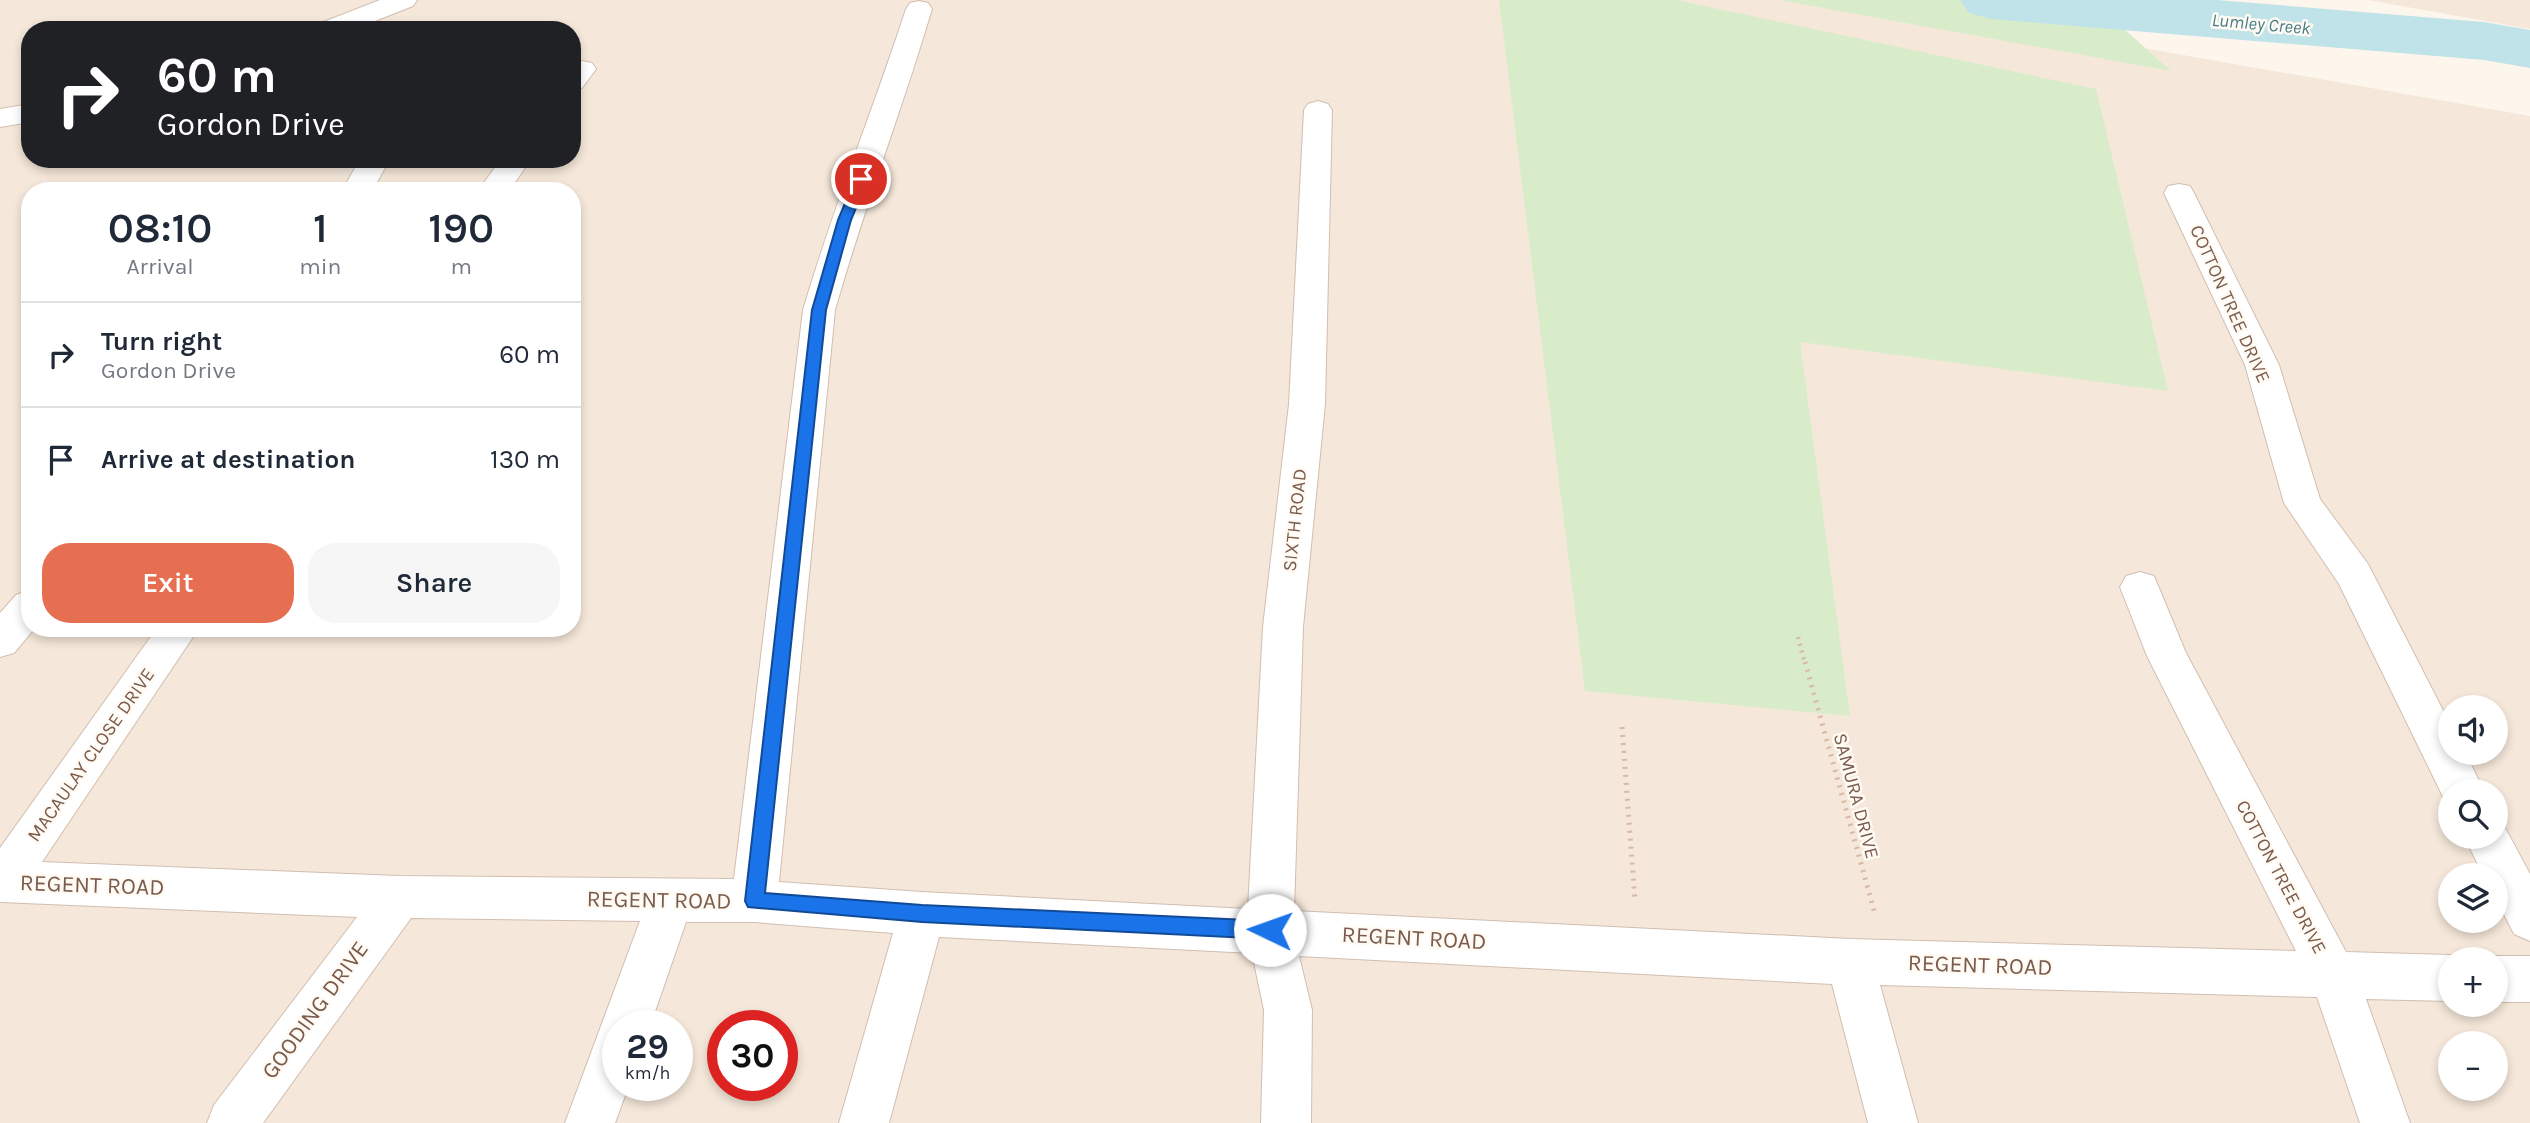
<!DOCTYPE html>
<meta charset="utf-8">
<style>
body{margin:0;font-family:Karla,sans-serif;background:#f6f6f7;color:#1f2937;height:100vh;display:flex;flex-direction:column;font-size:26px;white-space:nowrap}
*{box-sizing:border-box;margin:0}
p{font-size:23px;color:#747a83}
.icon{flex:none;width:38px;height:38px;fill:none;stroke:currentColor;stroke-width:2;stroke-linecap:round;stroke-linejoin:round}
.map{position:relative;flex:1;overflow:hidden}
.sheet{position:absolute;left:21px;top:182px;width:560px;height:455px;display:flex;flex-direction:column;background:#fff;border-radius:28px;box-shadow:0 4px 10px #0003}
.sheet>*{flex:none}
.top-card{position:absolute;left:21px;top:21px;width:560px;height:147px;border-radius:28px;box-shadow:0 4px 10px #0003;background:#202124;color:#fff;overflow:hidden}
.fabs{position:absolute;left:2438px;top:695px;display:grid;gap:14px}
.fabs a{display:grid;place-items:center;width:70px;height:70px;border-radius:50%;background:#fff;box-shadow:0 4px 10px #0003;font-size:35px}
.speed{position:absolute;left:602px;top:1010px;display:flex;gap:14px;font-size:35px;font-weight:700;text-align:center}
.speed>*{display:grid;place-content:center;width:91px;height:91px;border-radius:50%;background:#fff;box-shadow:0 4px 10px #0003;line-height:1}
.speed small{font-size:18px;font-weight:400}
.speed .limit{border:10px solid #d22;background:#fff;color:#111}
.pin{position:absolute;display:grid;place-items:center;width:60px;height:60px;color:#fff;margin:-30px;border:4px solid #fff;border-radius:50%;box-shadow:0 2px 7px #0007}
.me{position:absolute;width:77px;margin:-38px;rotate:273deg;stroke-linejoin:round;filter:drop-shadow(0 0 5px #0008)}
.turn{display:flex;align-items:center;gap:24px;height:147px;padding:0 21px;font-size:32px}
.turn .icon{width:91px;height:91px;stroke-width:2.5}
.turn b{display:block;font-size:49px;line-height:60px}
.eta{display:flex;justify-content:space-evenly;align-items:center;height:119px;text-align:center}
.eta b{font-size:42px;font-weight:600;line-height:49px}
.button{display:flex;gap:14px;margin-top:auto;padding:14px 21px}
.button a{flex:1;height:80px;border-radius:28px;background:#e76f51;color:#fff;font-size:28px;font-weight:600;line-height:80px;text-align:center}
.button a+a{background:#f6f6f7;color:#1f2937}
ul{padding:0;list-style:none}
li{display:flex;align-items:center;gap:21px;height:105px;padding:0 21px;border-top:2px solid #e0e1e3}
li div{flex:1}
li b{display:block;font-size:26px}
li em{font-style:normal}
.map>svg:first-child{display:block}
</style>
<div class="map">
<svg width="2530" height="1123" viewBox="0 0 2530 1123">
<rect width="100%" height="100%" fill="#fdf6ec"/>
<path fill="#f5e8da" fill-rule="evenodd" d="M0 0H1871L2530 116V1123H0ZM30 30H572V159H30ZM30 191H572V628H30ZM2450 707H2496V752H2450ZM2450 791H2496V836H2450ZM2450 875H2496V920H2450ZM2450 959H2496V1004H2450ZM618 1026H677V1085H618ZM723 1026H782V1085H723ZM2450 1043H2496V1088H2450Z
M2368 0H2530V29Z"/>
<path fill="#d8ecc9" d="M1499 0H1676L2096 89 2168 391 1800 342 1850 716 1585 691Z
M1779 0H2092L2171 71Z"/>
<g fill="none" stroke-linecap="round" stroke-linejoin="round">
<path fill="#bfe3e8" fill-rule="evenodd" d="M1960 0H2217L2484 22 2530 30V68L2484 60 1991 19 1969 13Z"/>
<g stroke="#d1beb0" stroke-width="2">
<path id="street" d="M380 0H417L413 6 352 30H314L318 24Z
M919 1 928 3 932 9C902 110 864 208 835 310L779 882 922 892 1248 909 1263 627 1289 404 1304 110 1308 104 1318 101 1328 104 1332 110 1325 404 1303 627 1294 911 1850 939 2296 951 2147 656 2120 587 2126 576 2140 572 2154 576 2186 653 2346 952 2450 955 2460 959H2450V1001L2366 999 2410 1123H2360L2317 997 1880 985 1918 1123H1868L1832 984 1299 956 1312 1010 1311 1123H1261L1264 1010 1252 953 939 937 889 1123H839L893 933 754 922H686L650 1026H618V1085H629L615 1123H565L640 921 411 918 263 1123H207L214 1105 357 917 0 902V848L157 628H199L42 862 399 876 734 879 803 310C833 208 873 110 906 9L910 3Z
M582 61 592 63 596 69 582 88 572 90V63Z
M30 104V122L0 127V109Z
M360 159H390L372 191H342Z
M501 159H531L509 191H478Z
M2179 184 2190 186 2194 193 2279 365 2320 499 2368 564 2450 724V752H2465L2484 791H2450V806L2447 805 2339 584 2284 503 2245 365 2164 193 2168 186Z
M30 590V628H35L14 653 0 657V613L16 595Z
M2496 819 2502 822 2530 874V941L2514 934 2496 899V875H2483L2464 836H2496Z
M2496 956H2530V1002H2496V959H2489Z"/>
</g>
<path stroke="#d9b8a5" stroke-width="4.5" stroke-dasharray="2 5" stroke-linecap="butt" d="M1798 637 1805 664"/>
<path stroke="#d9b8a5" stroke-width="5" stroke-dasharray="2 6" stroke-linecap="butt" d="M1805 662 1875 914
M1622 727 1635 901"/>
<use href="#street" fill="#fff" fill-rule="evenodd"/>
</g>
<path fill="#1a73e8" stroke="#114b97" stroke-width="2" d="M861 175 868 179 851 220 826 310 765 893 922 905 1270 921 1277 923 1279 930 1277 936 1270 939 922 922 748 907 745 901 812 310 838 220 855 179Z"/>
<g text-anchor="middle" dominant-baseline="central" stroke-width="5" stroke-linejoin="round" paint-order="stroke">
<g font-size="18" font-style="italic" fill="#437c86" stroke="#fffaf3">
<text transform="translate(2261 24) rotate(5)">Lumley Creek</text>
</g>
<g font-size="19" fill="#7a5c4d" stroke="#fffaf3">
<text transform="translate(2230 304) rotate(66)">COTTON TREE DRIVE</text>
<text transform="translate(1295 520) rotate(-84)">SIXTH ROAD</text>
<text transform="translate(91 755) rotate(-55)">MACAULAY CLOSE DRIVE</text>
<text transform="translate(1856 796) rotate(75)">SAMURA DRIVE</text>
<text transform="translate(2281 877) rotate(62)">COTTON TREE DRIVE</text>
</g>
<g font-size="23" fill="#7a5c4d" stroke="#fffaf3">
<text transform="translate(92 885) rotate(2)">REGENT ROAD</text>
<text transform="translate(659 900) rotate(1)">REGENT ROAD</text>
<text transform="translate(1414 938) rotate(3)">REGENT ROAD</text>
<text transform="translate(1980 965) rotate(2)">REGENT ROAD</text>
<text transform="translate(315 1010) rotate(-54)">GOODING DRIVE</text>
</g>
</g>
</svg>
<div class="fabs">
<a><svg class="icon" aria-label="sound" viewBox="0 0 24 24"><path d="M4 9h4l5-4v14l-5-4H4zM17 9q2 3 0 6"/></svg></a>
<a><svg class="icon" aria-label="search" viewBox="0 0 24 24"><circle cx="10" cy="10" r="6"/><path d="M15 15l6 6"/></svg></a>
<a><svg class="icon" aria-label="layers" viewBox="0 0 24 24"><path d="M12 4l9 5-9 5-9-5zM3 14l9 5 9-5"/></svg></a>
<a>+</a>
<a>−</a>
</div>
<div class="speed"><div>29<small>km/h</small></div><div class="limit">30</div></div>
<div class="pin" style="left:861px;top:179px;background:#d93025"><svg class="icon" aria-label="arrive" viewBox="0 0 24 24"><path d="M6 21V4h12l-3 4 3 4H6"/></svg></div>
<svg class="me" style="left:1270px;top:930px" viewBox="-20 -20 40 40"><circle r="19" fill="#fff"/><path d="M0-13L10 11 0 6-10 11z" fill="#1a73e8"/></svg>
<div class="top-card">
<div class="turn"><svg class="icon" aria-label="right" viewBox="0 0 24 24"><path d="M7 20v-9h11M14 6l5 5-5 5"/></svg><div><b>60 m</b>Gordon Drive</div></div>
</div>
<section class="sheet">
<div class="eta">
<div><b>08:10</b><p>Arrival</p></div>
<div><b>1</b><p>min</p></div>
<div><b>190</b><p>m</p></div>
</div>
<ul>
<li><svg class="icon" aria-label="right" viewBox="0 0 24 24"><path d="M7 20v-9h11M14 6l5 5-5 5"/></svg><div><b>Turn right</b><p>Gordon Drive</p></div><em>60 m</em></li>
<li><svg class="icon" aria-label="arrive" viewBox="0 0 24 24"><path d="M6 21V4h12l-3 4 3 4H6"/></svg><div><b>Arrive at destination</b></div><em>130 m</em></li>
</ul>
<div class="button"><a>Exit</a><a>Share</a></div>
</section>
</div>
